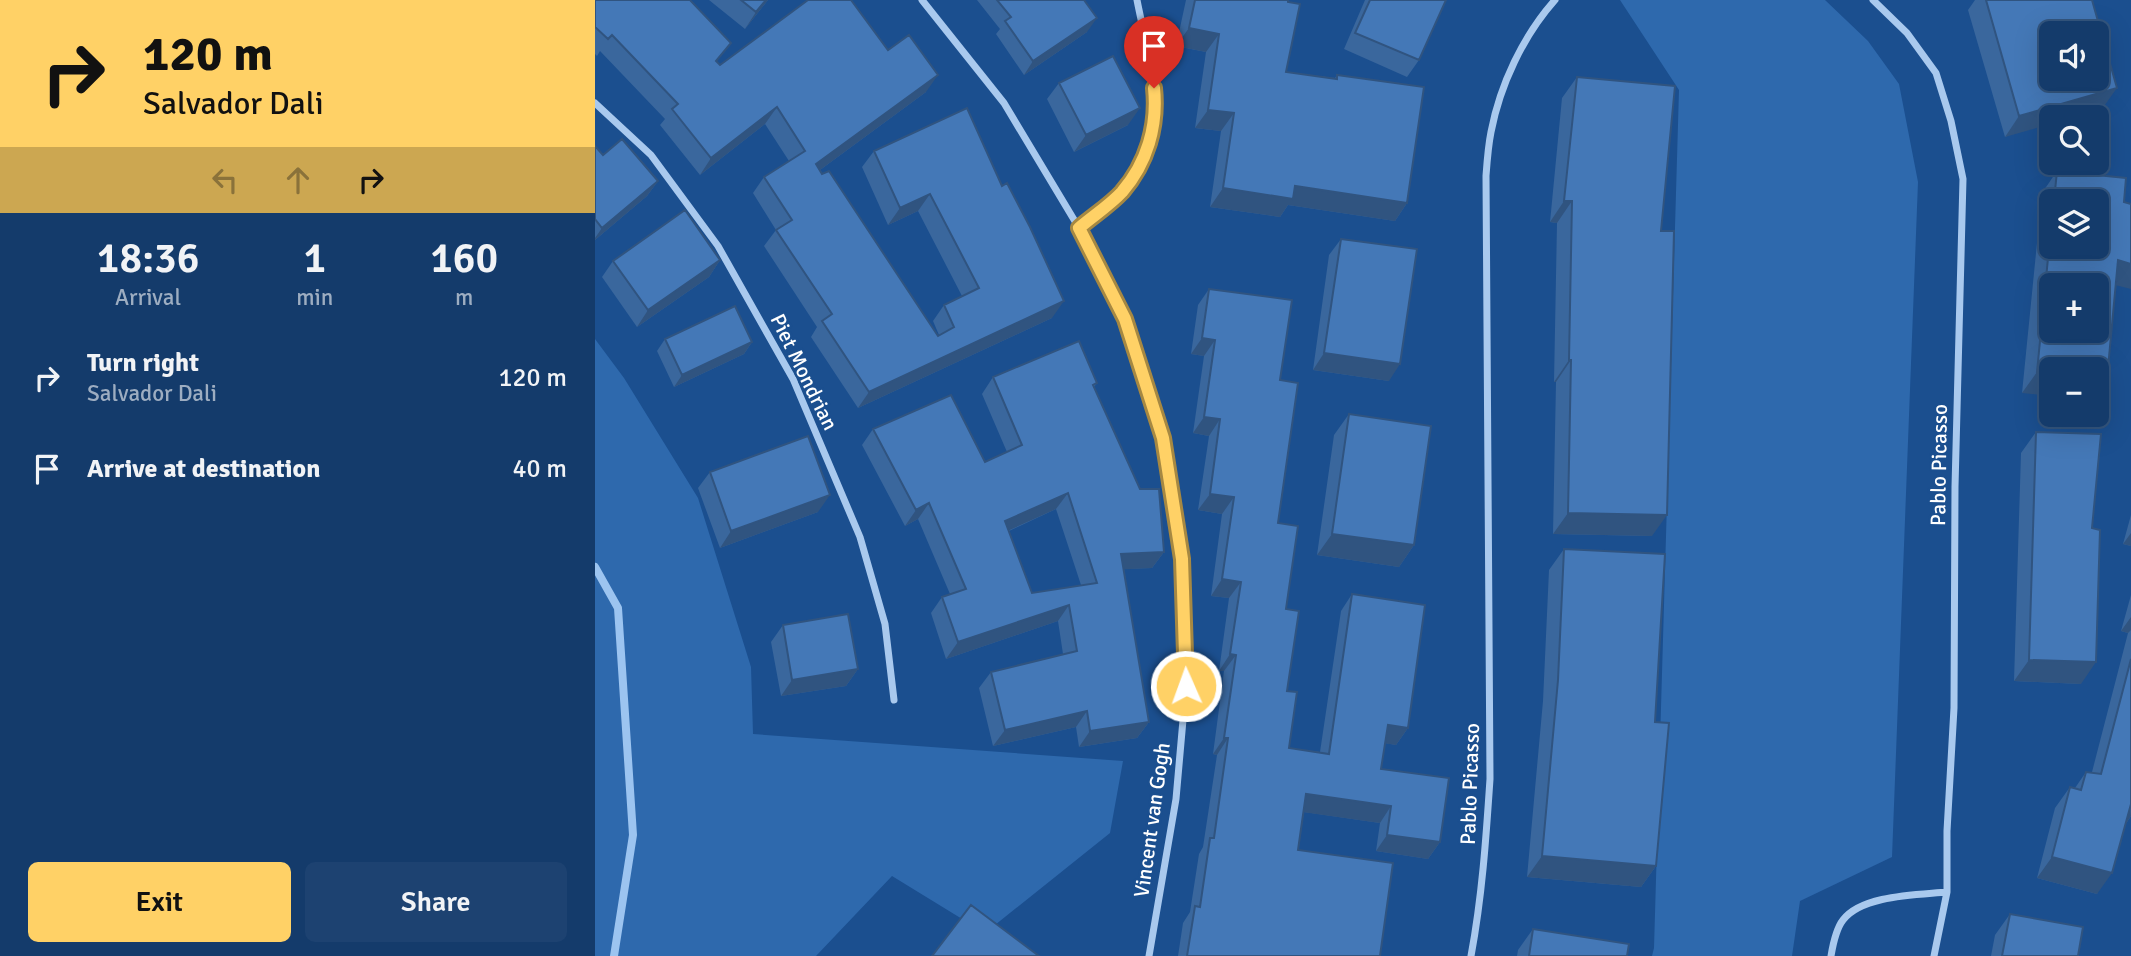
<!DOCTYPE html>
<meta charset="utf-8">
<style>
body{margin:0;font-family:Signika,sans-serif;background:#1d4271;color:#f1f3f6;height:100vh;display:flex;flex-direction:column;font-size:26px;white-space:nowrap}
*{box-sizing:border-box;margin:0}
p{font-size:23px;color:#9dadc1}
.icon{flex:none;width:38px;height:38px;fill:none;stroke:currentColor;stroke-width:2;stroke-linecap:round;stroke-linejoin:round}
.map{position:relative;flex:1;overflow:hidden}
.details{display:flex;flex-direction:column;background:#143b6b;width:595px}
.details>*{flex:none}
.banner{background:#ffd166;color:#111;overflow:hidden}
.tools{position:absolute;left:1444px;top:21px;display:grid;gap:14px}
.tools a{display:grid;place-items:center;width:70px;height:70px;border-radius:10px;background:#143b6b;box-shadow:0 7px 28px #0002,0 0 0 2px #33557e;font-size:35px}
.pin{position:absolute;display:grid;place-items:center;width:60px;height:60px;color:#fff;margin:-72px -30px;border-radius:50% 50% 50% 0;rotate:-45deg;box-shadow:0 0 7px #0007}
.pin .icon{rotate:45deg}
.me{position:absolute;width:77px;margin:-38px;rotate:358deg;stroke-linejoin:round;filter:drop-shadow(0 0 5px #0008)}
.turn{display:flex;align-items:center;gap:24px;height:147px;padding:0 28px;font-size:32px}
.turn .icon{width:91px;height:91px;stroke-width:2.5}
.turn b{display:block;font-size:49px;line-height:60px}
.lanes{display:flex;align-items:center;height:66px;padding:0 28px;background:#0003;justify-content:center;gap:35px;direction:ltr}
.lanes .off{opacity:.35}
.eta{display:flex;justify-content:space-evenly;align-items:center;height:119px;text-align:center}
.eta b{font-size:42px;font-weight:600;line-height:49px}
.cta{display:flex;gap:14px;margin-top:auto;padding:14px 28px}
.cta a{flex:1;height:80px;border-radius:10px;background:#ffd166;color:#111;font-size:28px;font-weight:600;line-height:80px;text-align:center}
.cta a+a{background:#1d4271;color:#f1f3f6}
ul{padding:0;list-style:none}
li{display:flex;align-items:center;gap:21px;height:91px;padding:0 28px}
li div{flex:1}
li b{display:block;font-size:26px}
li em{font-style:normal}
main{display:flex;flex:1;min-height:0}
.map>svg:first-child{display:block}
</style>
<main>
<section class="details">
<div class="banner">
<div class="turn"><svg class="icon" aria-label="right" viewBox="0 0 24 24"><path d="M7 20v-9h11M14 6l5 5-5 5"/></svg><div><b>120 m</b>Salvador Dali</div></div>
<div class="lanes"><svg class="icon off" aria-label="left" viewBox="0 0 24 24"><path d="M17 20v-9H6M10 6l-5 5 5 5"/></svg><svg class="icon off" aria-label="ahead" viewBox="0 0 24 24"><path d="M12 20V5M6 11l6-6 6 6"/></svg><svg class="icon" aria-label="right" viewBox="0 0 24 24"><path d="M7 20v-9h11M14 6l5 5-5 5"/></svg></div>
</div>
<div class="eta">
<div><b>18:36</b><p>Arrival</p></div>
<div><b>1</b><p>min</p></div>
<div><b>160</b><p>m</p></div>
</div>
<ul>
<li><svg class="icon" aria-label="right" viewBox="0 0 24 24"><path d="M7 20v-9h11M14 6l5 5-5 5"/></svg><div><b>Turn right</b><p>Salvador Dali</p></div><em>120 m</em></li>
<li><svg class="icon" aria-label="arrive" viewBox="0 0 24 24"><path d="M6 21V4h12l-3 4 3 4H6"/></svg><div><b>Arrive at destination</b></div><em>40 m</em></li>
</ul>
<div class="cta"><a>Exit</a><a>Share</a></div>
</section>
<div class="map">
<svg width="1536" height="956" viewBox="0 0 1536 956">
<rect width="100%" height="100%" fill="#1b4f8f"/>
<path fill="#2e69ad" d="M1025 0H1230L1273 41 1304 84 1323 182 1297 857 1205 901 1197 956H1057L1059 948 1084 90Z
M0 339 29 378 103 498 156 667 158 734 528 761 515 833 390 933 297 876 221 956H0Z"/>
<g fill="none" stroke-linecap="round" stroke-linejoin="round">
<path stroke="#9cc4f0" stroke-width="8" d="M0 567 23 608 38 835 19 956"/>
<path stroke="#a9c9ee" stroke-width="7" d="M327 0 409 103 484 228 530 319 568 438 587 559 591 686 581 799 554 956
M1278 0 1312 33 1341 73 1356 121 1368 179 1360 487 1359 708 1352 831V892L1339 956
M0 103 56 155 123 246 198 379 265 537 290 624 299 700
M484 228C498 217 513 206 525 193 530 188 534 182 537 176 576 118 554 62 542 0
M876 956C887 897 891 839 895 779L891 176C892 162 893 147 896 132 905 85 928 36 960 0
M1236 956C1238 944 1241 929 1248 920 1267 895 1322 895 1352 892"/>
</g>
<path fill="#3a679d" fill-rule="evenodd" d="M0 0 122 63 125 65 293 50 331 92 225 170 343 336 344 335 338 321 349 305 367 296 323 211 293 225 267 167 279 151 372 108 457 318 263 408 216 337 222 327 169 246 181 230 158 193 169 177 194 161 170 124 105 175 65 125 70 119 5 51 2 56 0 54Z
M114 0H173L150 29Z
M382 0H489L492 32 429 75 401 34 405 29Z
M591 0H693L691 72 740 78 742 75 812 203 800 221 693 205 685 217 615 207 626 131 600 128 611 52 581 46Z
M770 0H851L824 60 812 77 749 49Z
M1380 0H1497L1507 109 1479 117H1456L1410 137 1373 10Z
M982 77 1066 231 1057 536 958 534 961 382H959L962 223 955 222 967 98Z
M464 83 533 125 479 152 452 99Z
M0 146 8 155 63 181 52 196 0 240Z
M1462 171 1529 202 1512 379 1502 394V369L1427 393 1447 193ZM1456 201H1502L1456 247Z
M746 239 794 381 718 370 734 255Z
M125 260 114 277 42 327 7 277 18 261Z
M614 289 685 380 683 523 691 609 694 748 725 752 746 611 757 594 813 728 801 745 790 743 786 769 845 842 833 859 781 851 785 823 709 812 703 850 785 956H583L588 923 595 912 604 854 608 847 622 755 618 754 629 671H624L634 598 616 596 627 514 603 510 614 436 598 433 609 356 596 354 603 305Z
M70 339 157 342 149 354 79 387 62 351Z
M398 377 502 383 499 387 569 552 557 568 529 569 554 722 542 738 484 747 481 727 398 746 384 688 396 672 468 654 463 621 351 659 336 613 347 597 355 594 323 519 310 526 267 445 278 429 390 462 412 452 387 394ZM461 509 486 585 437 593 414 531Z
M754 414 819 545 804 567 722 555 739 435Z
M1441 432 1497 528 1486 684 1419 681 1426 453Z
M115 472 223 512 125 548 103 488Z
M1536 515V546L1528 544Z
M969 549 1061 866 1046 887 932 877 948 701 954 570Z
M1536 595V816L1530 825 1502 894 1442 878 1460 808 1475 787 1480 788 1491 772H1497L1533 633 1526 631Z
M188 625 263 669 251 686 186 696 176 642Z
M1415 914 1483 956H1396L1400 935Z
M938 929 1032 956H922L923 950Z"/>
<path fill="#305480" d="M171 0H173L150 29 161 12Z
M502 18 492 32 429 75 438 61Z
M594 28 624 34 611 52 581 46Z
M343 75 331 92 210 181 221 164Z
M1522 88 1507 109 1479 117H1456V124L1410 137 1424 116Z
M182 107 170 124 105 175 116 158Z
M545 108 533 125 479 152 491 135Z
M613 110 639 113 626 131 600 128Z
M63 181 52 196 0 240V238L7 228Z
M700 186 812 203 800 221 693 205 685 217 615 207 628 188Z
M335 194 323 211 293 225 305 208Z
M969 201H977L962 223 955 222Z
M125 260 114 277 42 327 53 310Z
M1523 260 1536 264V289L1508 282Z
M469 301 457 318 263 408 274 392Z
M607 338 620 340 609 356 596 354Z
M157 342 149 354 79 387 87 375Z
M729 353 805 364 794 381 718 370Z
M974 360H976L961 382H959Z
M1442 372 1456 373V396L1427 393Z
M1502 378 1512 379 1502 394Z
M609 417 625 419 614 436 598 433Z
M473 493 461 509 399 537 410 521Z
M615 494 639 497 627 514 603 510Z
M235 495 223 512 125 548 136 531Z
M334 503 323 519 310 526 321 510Z
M973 513 1072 515 1057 536 958 534Z
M1536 533V546L1528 544Z
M737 534 819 545 804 567 722 555Z
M569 552 557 568 515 570 526 554Z
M627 579 646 582 634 598 616 596Z
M474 605 463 621 351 659 363 642Z
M1536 617V630L1533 633 1526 631Z
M635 654 641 655 629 671H624Z
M1434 660 1501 662 1486 684 1419 681Z
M263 669 251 686 186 696 197 680Z
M492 711 481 727 398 746 410 730Z
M554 722 542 738 484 747 495 731Z
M793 725 813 728 801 745 781 742Z
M629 738H633L622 755 618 754Z
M711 794 796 806 785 823 700 811Z
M1535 804 1536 816 1528 828Z
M792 835 845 842 833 859 781 851Z
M947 856 1061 866 1046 887 932 877Z
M1457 857 1517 873 1502 894 1442 878Z"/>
<path fill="#4478b7" stroke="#305480" stroke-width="2" fill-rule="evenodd" d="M0 0H95L136 43 121 61 125 65 213 0H256L293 50 314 35 343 75 221 164 227 174 234 171 343 336 359 327 349 305 384 288 335 194 305 208 279 151 372 108 407 186 412 183 435 227 469 301 274 392 227 321 237 314 181 230 197 220 169 177 210 151 182 107 116 158 77 109 83 104 17 35 13 39 0 27Z
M146 0H171L161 12Z
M402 0H489L502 18 438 61 410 21 416 17Z
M600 0H693V2L705 4 691 72 742 79V75L829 87 812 203 700 186 698 199 628 188 639 113 613 110 624 34 594 28Z
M775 0H851L824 60 760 33Z
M1391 0H1497L1522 88 1424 116ZM1456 33H1502V79H1456Z
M518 56 545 108 491 135 464 83Z
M982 77 1080 86 1066 231H1079L1072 515 973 513 976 360H974L977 201H969Z
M27 139 63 181 7 228 0 219V146L8 155Z
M1462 171 1531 178 1529 202 1536 204V264L1523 260 1512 379 1502 378V369H1456V373L1442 372 1456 227V247H1502V201H1459ZM1456 285H1502V331H1456Z
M90 210 125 260 53 310 18 261Z
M746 239 822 249 805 364 729 353Z
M614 289 697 300 685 380 703 383 683 523 703 526 691 609 704 611 692 691 702 692 694 748 734 754 757 594 830 605 813 728 793 725 786 769 854 778 845 842 792 835 796 806 711 794 703 850 798 863 785 956H592L600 906 605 907 615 838H619L633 738H629L641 655 635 654 646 582 627 579 639 497 615 494 625 419 609 417 620 340 607 338Z
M140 306 157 342 87 375 70 339Z
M484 341 502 383 498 385 545 489H564L569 552 526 554 554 722 495 731 492 711 410 730 396 672 482 651 474 605 363 642 347 597 371 589 334 503 321 510 278 429 356 395 390 462 427 445 398 377ZM473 493 502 583 437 593 410 521Z
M754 414 836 426 819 545 737 534Z
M1441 432 1506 434 1497 528 1505 530 1501 662 1434 660Z
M213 436 235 495 136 531 115 472Z
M969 549 1070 554 1060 722 1074 723 1061 866 947 856 963 680Z
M253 614 263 669 197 680 188 625Z
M1536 659V804L1517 873 1457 857 1475 787 1486 790 1491 772 1506 774Z
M376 905 444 956H337Z
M1415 914 1488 927 1483 956H1407Z
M938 929 1034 944 1032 956H934Z"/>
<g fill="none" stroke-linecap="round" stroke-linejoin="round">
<g stroke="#a68842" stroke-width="18">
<path id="route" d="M559 88C563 126 552 163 527 192 515 205 498 216 484 228L530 319 568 438 587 559 591 686"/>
</g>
<use href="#route" stroke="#ffd166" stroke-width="12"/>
</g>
<g text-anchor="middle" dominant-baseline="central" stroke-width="5" stroke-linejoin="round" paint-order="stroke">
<g font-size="21" fill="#fff" stroke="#1b4f8f">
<text transform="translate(209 372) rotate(64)">Piet Mondrian</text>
<text transform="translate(1344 465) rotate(-89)">Pablo Picasso</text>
<text transform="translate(875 784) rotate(-88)">Pablo Picasso</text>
<text transform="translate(557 820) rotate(-82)">Vincent van Gogh</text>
</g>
</g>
</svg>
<div class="tools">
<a><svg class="icon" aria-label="sound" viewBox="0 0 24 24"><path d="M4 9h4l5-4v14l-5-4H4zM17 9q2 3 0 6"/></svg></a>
<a><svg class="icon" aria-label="search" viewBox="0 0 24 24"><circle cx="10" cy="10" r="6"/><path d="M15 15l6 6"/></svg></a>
<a><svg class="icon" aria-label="layers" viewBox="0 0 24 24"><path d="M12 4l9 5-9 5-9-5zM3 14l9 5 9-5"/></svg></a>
<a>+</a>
<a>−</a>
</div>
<div class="pin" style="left:559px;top:88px;background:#d93025"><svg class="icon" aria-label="arrive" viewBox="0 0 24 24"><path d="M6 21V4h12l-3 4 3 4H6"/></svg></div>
<svg class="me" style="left:591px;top:686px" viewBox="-20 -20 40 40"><circle r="17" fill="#ffd166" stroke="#fff" stroke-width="3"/><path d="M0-11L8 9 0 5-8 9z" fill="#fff"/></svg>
</div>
</main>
